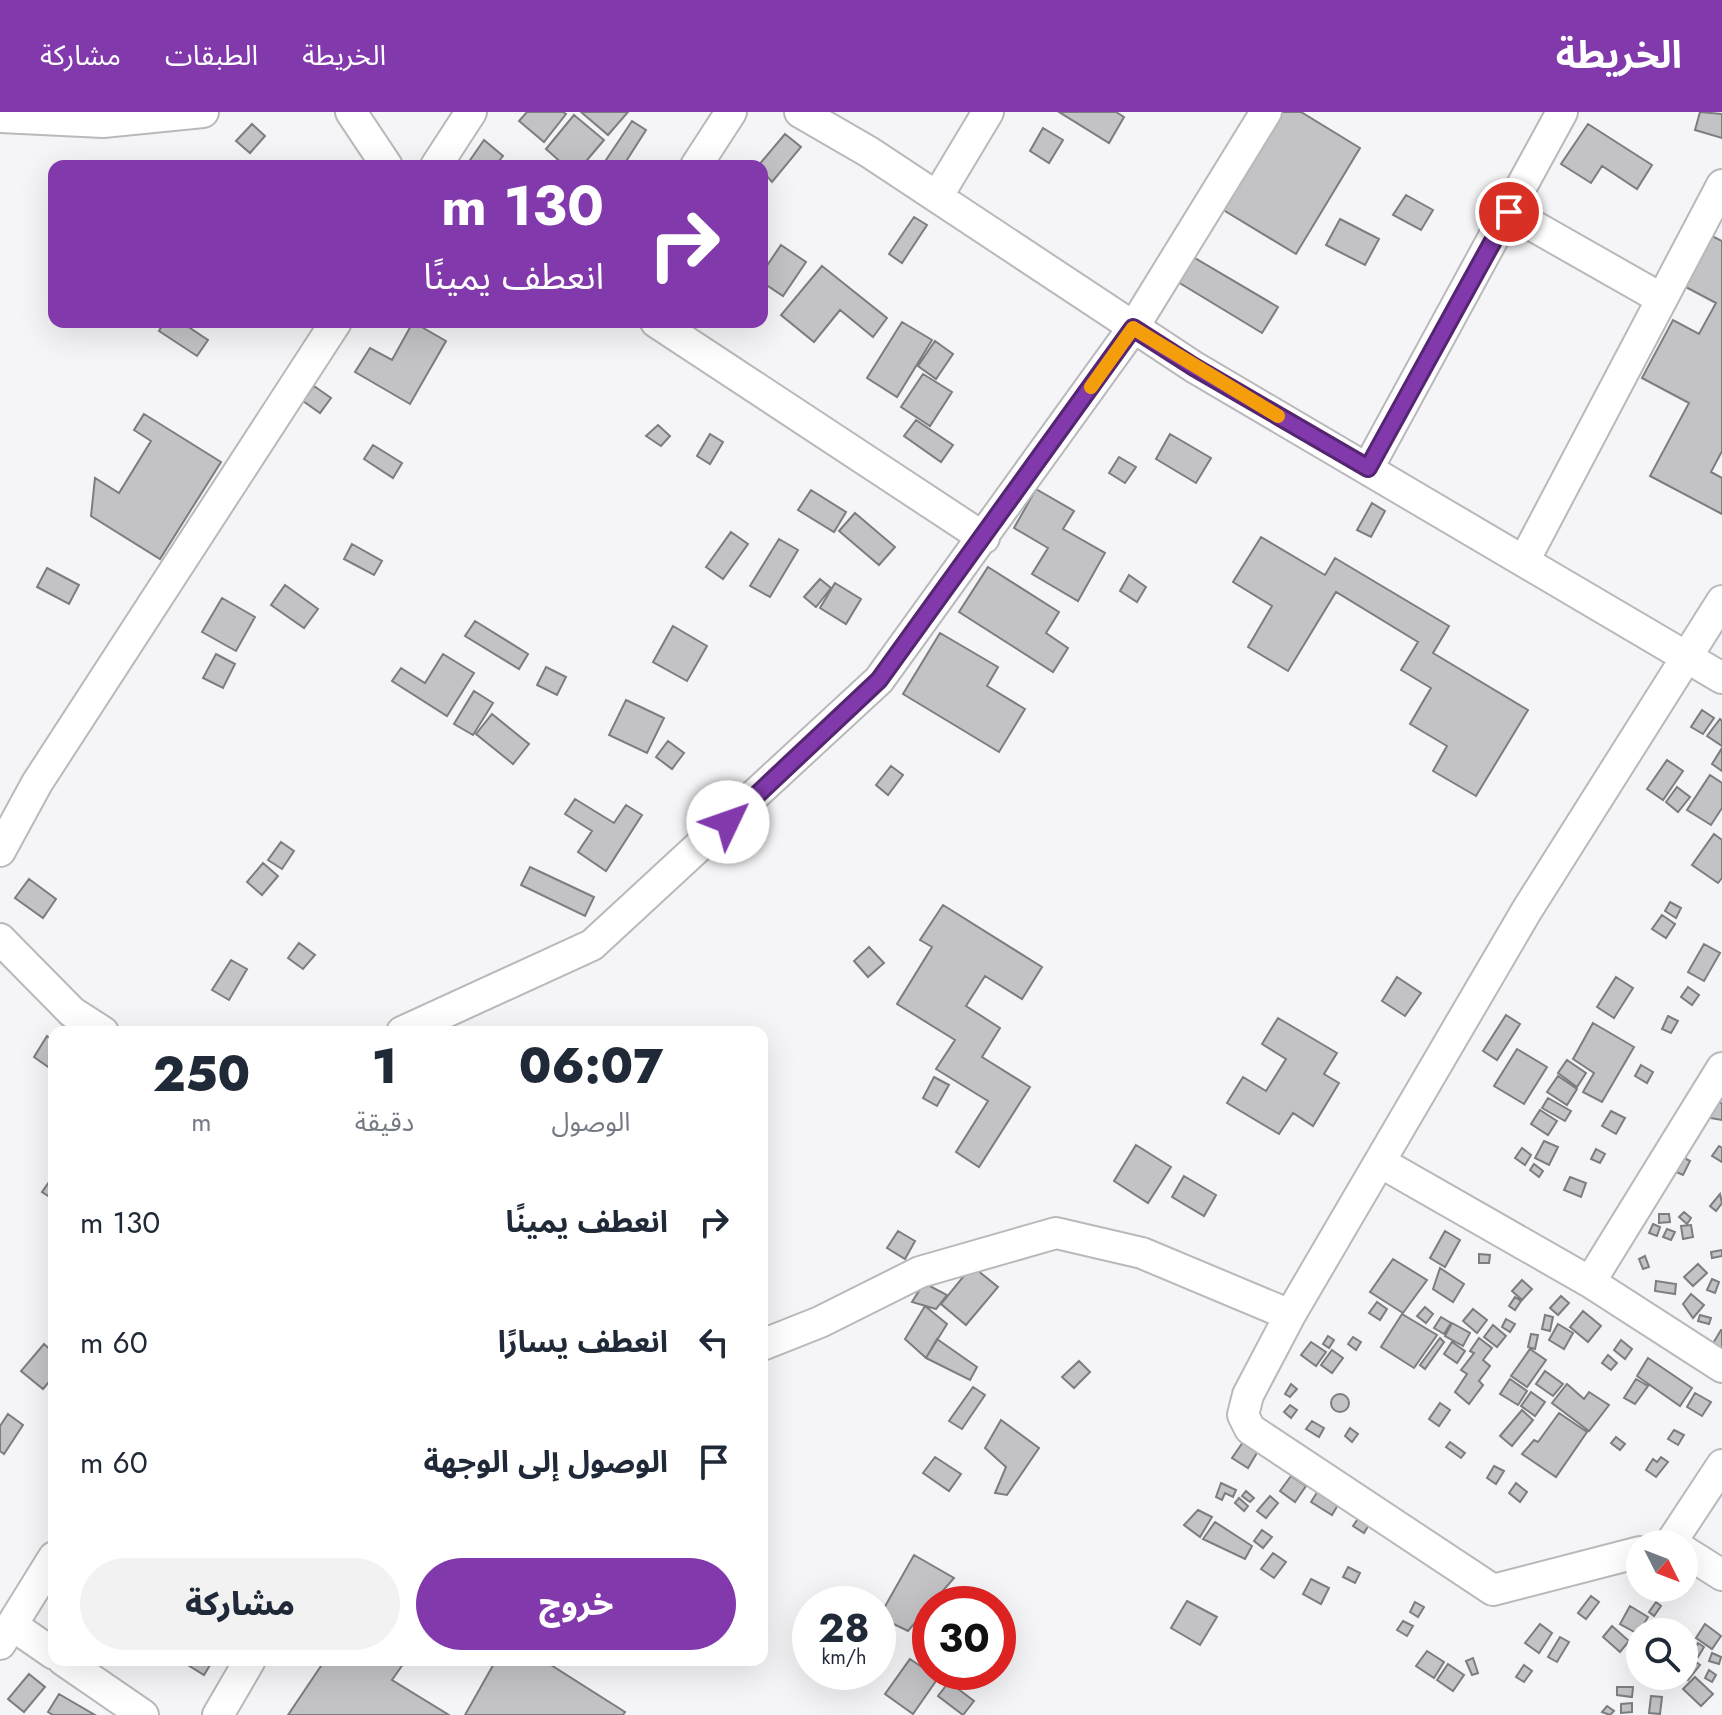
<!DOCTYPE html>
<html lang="ar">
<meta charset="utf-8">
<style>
body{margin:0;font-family:Jost,"Noto Sans Arabic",sans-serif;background:#f2f2f3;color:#1f2937;direction:rtl;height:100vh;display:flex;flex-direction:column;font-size:30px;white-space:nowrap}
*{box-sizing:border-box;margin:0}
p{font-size:26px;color:#747a83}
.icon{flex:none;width:44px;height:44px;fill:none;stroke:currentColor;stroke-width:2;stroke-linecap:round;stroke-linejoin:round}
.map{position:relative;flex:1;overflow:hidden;direction:ltr}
.sheet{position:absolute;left:48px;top:914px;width:720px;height:640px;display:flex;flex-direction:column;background:#fff;border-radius:16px;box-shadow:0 8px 32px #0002;direction:rtl}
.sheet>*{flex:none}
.guide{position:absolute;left:48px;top:48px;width:720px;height:168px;border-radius:16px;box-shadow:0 8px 32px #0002;direction:rtl;background:#8139ac;color:#fff;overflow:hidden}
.needle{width:52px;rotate:132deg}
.fabs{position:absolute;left:1626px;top:1418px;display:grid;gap:16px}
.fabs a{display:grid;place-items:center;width:72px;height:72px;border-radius:50%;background:#fff;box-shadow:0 8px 32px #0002;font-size:40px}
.speed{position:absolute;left:792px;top:1474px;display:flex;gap:16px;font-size:40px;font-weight:700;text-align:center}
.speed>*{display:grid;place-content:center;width:104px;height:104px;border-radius:50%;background:#fff;box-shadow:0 8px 32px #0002;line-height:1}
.speed small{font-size:20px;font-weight:400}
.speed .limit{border:12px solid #d22;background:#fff;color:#111}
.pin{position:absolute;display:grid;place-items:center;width:68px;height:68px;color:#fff;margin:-34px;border:4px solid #fff;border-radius:50%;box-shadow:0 2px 8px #0007}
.me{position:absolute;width:88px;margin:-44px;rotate:48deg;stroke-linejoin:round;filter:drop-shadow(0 0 6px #0008)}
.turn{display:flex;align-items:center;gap:28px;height:168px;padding:0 32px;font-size:36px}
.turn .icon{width:104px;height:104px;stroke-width:2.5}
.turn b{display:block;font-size:56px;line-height:68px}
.eta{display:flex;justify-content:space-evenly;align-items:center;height:136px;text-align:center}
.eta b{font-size:48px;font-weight:800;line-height:56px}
.action{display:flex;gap:16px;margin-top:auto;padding:16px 32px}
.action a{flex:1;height:92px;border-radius:48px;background:#8139ac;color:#fff;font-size:32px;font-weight:800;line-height:92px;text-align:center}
.action a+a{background:#f2f2f3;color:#1f2937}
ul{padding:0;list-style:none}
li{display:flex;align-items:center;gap:24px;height:120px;padding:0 32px}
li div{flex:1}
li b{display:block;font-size:30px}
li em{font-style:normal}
header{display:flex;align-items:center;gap:48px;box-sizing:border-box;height:112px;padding:0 40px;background:#8139ac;color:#fff}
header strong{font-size:38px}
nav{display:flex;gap:44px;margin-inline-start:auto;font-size:28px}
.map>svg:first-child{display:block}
</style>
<header>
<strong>الخريطة</strong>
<nav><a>الخريطة</a><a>الطبقات</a><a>مشاركة</a></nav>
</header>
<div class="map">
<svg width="1722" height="1603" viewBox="0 0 1722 1603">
<rect width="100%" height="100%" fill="#f5f5f8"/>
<path fill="#c3c3c6" stroke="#7d7d80" stroke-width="2" d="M527 0H563L566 2 544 30 519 9Z
M581 0H628L608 23Z
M1059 0H1116L1124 5 1109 31Z
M1278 0H1301L1360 36 1296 142 1220 96Z
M1700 0 1722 2V26L1695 18Z
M574 3 604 28 582 54H565L546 37Z
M632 9 646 18 623 54H602Z
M252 12 265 24 250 41 236 29Z
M1588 12 1652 53 1637 77 1602 54 1591 71 1561 52Z
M1043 16 1063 28 1049 51 1030 39Z
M785 22 801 35 772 70 758 54Z
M484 28 503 44 495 54H466Z
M1406 83 1433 98 1421 118 1393 103Z
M914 105 927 113 902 151 889 142Z
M1340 107 1379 127 1365 153 1326 133Z
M1710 123 1722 129V339L1711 360 1722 366V402L1650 364 1689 291 1642 266 1673 208 1699 222 1716 191 1682 173Z
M781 133 806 150 783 184 762 170V161Z
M1188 142 1278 195 1262 221 1173 167Z
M822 154 887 206 873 225 840 198 814 230 781 203Z
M164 210H181L208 228 197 244 159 219Z
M413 210 446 229 410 292 355 260 370 236 392 248Z
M902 210 932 228 897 285 867 266Z
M935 229 953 242 936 267 918 254Z
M923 262 952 280 930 314 901 295Z
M314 274 331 286 320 301 303 289Z
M144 302 221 350 160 447 91 404 95 366 119 381 151 329 134 318Z
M916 308 953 333 941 350 904 324Z
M658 313 670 324 661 334 646 324Z
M710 322 723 330 710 352 697 344Z
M1170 322 1211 346 1196 371 1156 347Z
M373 333 402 351 393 366 364 347Z
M1119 345 1136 355 1125 371 1109 361Z
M1036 377 1074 399 1063 417 1105 441 1078 489 1032 462 1048 436 1014 416Z
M811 378 846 400 834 420 798 398Z
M1372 391 1385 399 1371 425 1357 418Z
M855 401 895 435 879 453 839 419Z
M731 420 748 432 723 467 706 455Z
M1261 425 1325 463 1335 446 1449 514 1433 541 1528 598 1476 684 1433 659 1447 634 1410 612 1431 576 1401 558 1418 530 1336 480 1288 559 1248 535 1272 494 1233 470Z
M779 427 798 438 770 485 750 474Z
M352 432 382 449 374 463 344 447Z
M988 455 1059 500 1046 521 1068 536 1053 560 959 500Z
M47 456 79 473 69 492 37 475Z
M1129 463 1146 475 1137 490 1120 479Z
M820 467 831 476 816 495 804 485Z
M835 471 861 487 846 512 820 496Z
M285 473 318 497 304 516 271 493Z
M222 486 255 505 236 539 202 520Z
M475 509 528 542 519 557 465 524Z
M673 514 707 534 687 569 653 550Z
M940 521 998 555 987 574 1025 597 999 640 903 582Z
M216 542 235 552 223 576 203 566Z
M443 542 474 561 447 604 392 569 401 556 425 571Z
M546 555 566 565 557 583 537 573Z
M474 579 493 591 473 623 454 612Z
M626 588 664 606 647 641 609 623Z
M1702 598 1714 606 1703 622 1691 615Z
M492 602 529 632 513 652 476 622Z
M1720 607 1722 609V634L1707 624Z
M668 629 684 641 672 657 656 645Z
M1722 636V659L1712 652Z
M1667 648 1683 659 1663 688 1647 677Z
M891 654 903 663 888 683 876 673Z
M1710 663 1722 671V696L1711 713 1687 698Z
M1677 675 1690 685 1678 700 1666 690Z
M575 687 614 711 626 693 642 703 606 759 578 740 592 719 565 702Z
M1714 722 1722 728V766L1718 771 1692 753Z
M281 730 294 739 282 757 268 748Z
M263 751 278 764 262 783 247 770Z
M530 755 594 785 585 804 521 773Z
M29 767 56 787 43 806 15 786Z
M1670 790 1681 796 1676 806 1665 799Z
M943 793 1042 855 1022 887 985 864 966 894 1000 916 982 945 1030 975 979 1055 956 1040 988 989 936 957 955 928 897 892 932 835 920 828Z
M1662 803 1675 812 1666 826 1652 817Z
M299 831 315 843 303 857 288 846Z
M1704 832 1720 841 1704 869 1688 860Z
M869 835 884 851 868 865 854 849Z
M231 848 247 857 229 888 212 878Z
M1397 865 1421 881 1405 904 1382 889Z
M1616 865 1633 876 1614 906 1597 895Z
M1688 875 1699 883 1692 893 1681 885Z
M1506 903 1520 912 1497 948 1483 939Z
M1668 904 1678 909 1671 921 1662 917Z
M1278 906 1337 941 1324 962 1339 971 1313 1014 1293 1001 1279 1022 1227 991 1243 965 1266 979 1286 947 1262 932Z
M1593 911 1634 935 1602 990 1583 980 1594 961 1573 947Z
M47 924 54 929V959L34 945Z
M1517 937 1547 955 1524 992 1494 974Z
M1567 948 1586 961 1577 975 1558 961Z
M1641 953 1653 960 1647 971 1635 964Z
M1558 964 1577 977 1567 993 1547 980Z
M934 965 949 973 937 994 923 986Z
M1548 986 1571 999 1565 1009 1542 996Z
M1713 990 1722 991V1008L1710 1006Z
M1540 998 1557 1009 1548 1023 1531 1012Z
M1611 999 1625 1006 1616 1022 1602 1014Z
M1544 1029 1558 1035 1549 1053 1535 1046Z
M1136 1033 1171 1055 1148 1091 1114 1069Z
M1719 1034 1722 1036V1050L1712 1044Z
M1522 1036 1531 1043 1525 1053 1515 1046Z
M1596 1037 1605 1042 1600 1051 1591 1047Z
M1675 1041 1690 1049 1683 1063 1667 1056Z
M1534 1052 1543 1059 1539 1065 1530 1058Z
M54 1063V1088L42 1080Z
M1184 1064 1216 1083 1204 1104 1172 1085Z
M1570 1065 1586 1071 1581 1085 1564 1078Z
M1720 1082 1722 1091 1716 1099 1710 1094Z
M1684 1100 1691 1106 1687 1112 1679 1105Z
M1659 1102H1669L1670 1110 1659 1111Z
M1653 1112 1660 1115 1657 1124 1649 1121Z
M1691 1113 1693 1125 1683 1127 1681 1114Z
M1667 1117 1675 1120 1671 1128 1663 1125Z
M898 1119 915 1129 905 1147 887 1136Z
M1445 1119 1460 1128 1445 1155 1430 1146Z
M1722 1138V1144L1712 1146 1711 1140Z
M1479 1142 1490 1143 1489 1151H1479Z
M1645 1144 1649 1155 1643 1157 1639 1147Z
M1393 1147 1427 1168 1403 1201 1370 1180Z
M1698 1152 1707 1161 1693 1174 1684 1165Z
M972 1154 998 1175 966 1213 941 1192Z
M1440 1156 1464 1172 1453 1190 1433 1177Z
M1712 1167 1719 1170 1715 1181 1707 1178Z
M1522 1168 1532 1177 1522 1188 1512 1179Z
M1656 1169 1676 1172 1675 1182 1655 1179Z
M924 1171 947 1183 936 1197 912 1190Z
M1691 1182 1704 1193 1693 1206 1683 1192Z
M1561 1184 1569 1191 1558 1203 1550 1196Z
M1515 1185 1521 1189 1515 1198 1509 1194Z
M1377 1190 1387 1197 1380 1208 1369 1201Z
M925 1194 947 1212 926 1246 905 1227Z
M1425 1195 1433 1202 1426 1211 1417 1204Z
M1473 1197 1487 1208 1477 1221 1463 1209Z
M1583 1199 1601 1214 1588 1230 1570 1215Z
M1402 1202 1437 1223 1414 1256 1381 1235Z
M1545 1203 1553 1205 1550 1219 1542 1217Z
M1700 1203 1711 1206 1709 1212 1698 1209Z
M1441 1205 1451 1211 1444 1222 1434 1216Z
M1506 1207 1515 1212 1510 1220 1502 1215Z
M1452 1211 1470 1221 1463 1234 1445 1224Z
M1558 1212 1573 1221 1564 1237 1549 1228Z
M1493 1213 1506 1224 1497 1235 1484 1225Z
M1721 1218H1722V1238L1712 1233Z
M1531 1222 1538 1223 1535 1237 1528 1235Z
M1328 1224 1334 1228 1329 1236 1323 1232Z
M1353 1225 1361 1230 1356 1238 1348 1232Z
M1440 1226 1444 1230 1425 1257 1420 1253Z
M1479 1226 1492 1236 1483 1248 1490 1254 1479 1269 1483 1273 1469 1292 1455 1280 1467 1262 1461 1258 1474 1241 1470 1239Z
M937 1227 977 1255 970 1268 926 1246Z
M1621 1228 1632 1237 1625 1247 1614 1238Z
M1311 1230 1326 1240 1316 1254 1301 1243Z
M1452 1230 1465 1239 1457 1251 1444 1242Z
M44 1232 54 1241V1264L43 1277 21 1259Z
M1530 1237 1546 1248 1527 1275 1511 1264Z
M1332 1238 1343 1246 1332 1261 1321 1253Z
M1608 1243 1617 1251 1611 1258 1602 1251Z
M1648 1246 1692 1276 1680 1294 1637 1264Z
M1079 1249 1090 1260 1074 1276 1062 1265Z
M1545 1259 1563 1272 1553 1284 1536 1272Z
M1510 1267 1527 1279 1518 1293 1500 1282Z
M1636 1267 1648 1274 1635 1292 1624 1286Z
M1291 1272 1297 1277 1290 1285 1285 1282Z
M1567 1272 1584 1287 1589 1280 1609 1293 1589 1319 1552 1291Z
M973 1275 985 1283 962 1317 949 1309Z
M1531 1280 1545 1290 1535 1304 1521 1294Z
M1695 1281 1711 1290 1702 1304 1687 1295Z
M1331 1291a9 9 0 1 1 18 0a9 9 0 1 1-18 0Z
M1440 1291 1450 1298 1439 1314 1429 1307Z
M1290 1293 1297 1298 1291 1306 1284 1300Z
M1522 1298 1533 1308 1512 1334 1500 1324Z
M1559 1301 1587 1320 1556 1365 1522 1342 1534 1328 1538 1330Z
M8 1302 23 1313 4 1342 0 1339V1314Z
M1001 1308 1039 1336 1007 1383 995 1381 1006 1355 985 1336Z
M1312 1309 1324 1316 1319 1325 1306 1317Z
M1350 1316 1358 1322 1352 1330 1345 1324Z
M1674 1318 1684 1323 1678 1333 1668 1327Z
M1616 1325 1625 1332 1620 1338 1611 1331Z
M1243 1330 1258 1339 1248 1356 1232 1346Z
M1450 1330 1465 1341 1461 1346 1446 1335Z
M935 1345 961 1362 949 1379 923 1361Z
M1661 1345 1668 1350 1656 1365 1646 1358 1653 1347 1657 1350Z
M1494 1354 1504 1359 1496 1372 1487 1366Z
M1291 1364 1306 1374 1295 1390 1280 1379Z
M1221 1371 1236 1378 1233 1385 1225 1381 1222 1388 1216 1385Z
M1516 1371 1527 1380 1520 1390 1509 1381Z
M1246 1379 1254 1386 1250 1390 1242 1384Z
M1318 1379 1339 1391 1332 1403 1311 1390Z
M1270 1384 1278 1391 1266 1406 1257 1399Z
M1239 1386 1248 1394 1244 1399 1235 1391Z
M1198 1398 1212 1405 1200 1425 1184 1413Z
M1359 1405 1370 1411 1364 1421 1353 1414Z
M1215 1410 1252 1434 1245 1447 1203 1427Z
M1262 1418 1272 1425 1263 1436 1254 1429Z
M1273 1441 1286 1450 1274 1466 1261 1457Z
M914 1443 954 1466 908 1519 879 1505Z
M1348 1455 1360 1461 1355 1471 1343 1465Z
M1311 1467 1329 1476 1321 1492 1303 1482Z
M1591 1484 1599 1490 1586 1507 1578 1501Z
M1187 1489 1217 1505 1200 1533 1171 1516Z
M1415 1490 1424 1495 1418 1505 1410 1500Z
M1656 1490 1661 1494 1654 1504 1649 1500Z
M1630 1494 1648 1505 1638 1522 1620 1512Z
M1403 1509 1413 1514 1407 1524 1397 1518Z
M1540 1512 1552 1521 1539 1541 1525 1531Z
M1705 1512 1721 1524 1712 1537 1696 1526Z
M1612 1514 1629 1529 1620 1540 1603 1525Z
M1560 1525 1569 1530 1557 1550 1548 1545Z
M1698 1531 1704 1535 1698 1545 1692 1541Z
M1427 1539 1444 1550 1434 1566 1416 1554Z
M1684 1541 1700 1553 1688 1568 1683 1564Z
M1712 1541 1721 1545 1719 1552 1709 1549Z
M1473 1546 1478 1561 1472 1563 1466 1549Z
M910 1547 938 1566 913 1602 885 1582Z
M180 1548H213L204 1563Z
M325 1548H406L392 1568 449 1603H288Z
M496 1548H543L625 1600 623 1603H465Z
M1448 1552 1464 1563 1453 1579 1437 1568Z
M1524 1553 1532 1559 1524 1570 1516 1565Z
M1709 1558 1716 1563 1712 1570 1705 1566Z
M29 1562 45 1575 24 1600 8 1587Z
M1695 1565 1713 1582 1701 1594 1683 1577Z
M949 1570 974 1589 963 1603 938 1584Z
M1617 1575H1633L1632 1585 1617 1583Z
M59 1582 95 1603H53L48 1600Z
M1651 1584 1662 1585 1660 1602 1649 1601Z
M1632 1591V1600L1621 1601V1592Z
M1607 1594 1614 1599 1610 1603 1602 1600Z"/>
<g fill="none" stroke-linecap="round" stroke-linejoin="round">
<g stroke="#b9b9bc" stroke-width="34">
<path id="minor" d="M351 0 387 54
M800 0 869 40 1194 255 1722 566
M0 5 103 10 203 0
M436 54 471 0
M696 54 731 0
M937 85 988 0
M1509 100 1662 187
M656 210 984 426
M1368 356 1562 0
M1525 447 1722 73
M0 739 37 671 336 210
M0 827 72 900 103 920
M402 920 592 833 879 568 1133 216 1266 0
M1380 1050 1590 1170 1722 1255
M1590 1170 1722 956
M762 1233 820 1210 920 1160 1056 1121 1142 1141 1290 1203
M1670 1432 1722 1353
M1684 1439 1722 1463
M1640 1440 1493 1478 1250 1317 1243 1303 1248 1283 1290 1203 1527 798 1722 489
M12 1513 54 1542
M0 1532 54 1445
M63 1548 143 1603
M218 1603 250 1548"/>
</g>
<use href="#minor" stroke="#fff" stroke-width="30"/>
</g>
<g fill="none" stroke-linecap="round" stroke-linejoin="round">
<g stroke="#542570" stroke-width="20">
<path id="route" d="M728 710 879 568 1133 216 1194 255 1368 356 1509 100"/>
</g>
<use href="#route" stroke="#8139ac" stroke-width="14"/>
<path stroke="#f59e0b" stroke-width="14" d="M1091 275 1133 216 1278 304"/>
</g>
</svg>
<div class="fabs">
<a><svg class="needle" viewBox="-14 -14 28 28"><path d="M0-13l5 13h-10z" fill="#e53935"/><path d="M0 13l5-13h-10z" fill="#747a83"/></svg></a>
<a><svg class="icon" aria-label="search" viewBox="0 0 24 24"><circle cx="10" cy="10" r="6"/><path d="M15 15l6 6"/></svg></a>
</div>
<div class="speed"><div>28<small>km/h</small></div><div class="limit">30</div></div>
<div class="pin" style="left:1509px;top:100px;background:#d93025"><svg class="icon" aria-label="arrive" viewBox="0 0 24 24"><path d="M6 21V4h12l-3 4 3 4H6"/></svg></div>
<svg class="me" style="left:728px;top:710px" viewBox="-20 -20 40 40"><circle r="19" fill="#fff"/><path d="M0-13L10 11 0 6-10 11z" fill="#8139ac"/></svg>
<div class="guide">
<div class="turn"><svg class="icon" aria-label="right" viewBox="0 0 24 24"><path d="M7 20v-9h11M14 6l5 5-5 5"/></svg><div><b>130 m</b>انعطف يمينًا</div></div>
</div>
<section class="sheet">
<div class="eta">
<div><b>06:07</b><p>الوصول</p></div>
<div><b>1</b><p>دقيقة</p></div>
<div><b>250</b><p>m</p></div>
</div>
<ul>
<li><svg class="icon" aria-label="right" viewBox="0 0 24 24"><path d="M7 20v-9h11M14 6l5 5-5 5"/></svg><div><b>انعطف يمينًا</b></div><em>130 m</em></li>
<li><svg class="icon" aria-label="left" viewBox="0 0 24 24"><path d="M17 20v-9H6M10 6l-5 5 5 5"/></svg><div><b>انعطف يسارًا</b></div><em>60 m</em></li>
<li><svg class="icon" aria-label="arrive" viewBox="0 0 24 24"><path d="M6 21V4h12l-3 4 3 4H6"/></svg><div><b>الوصول إلى الوجهة</b></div><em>60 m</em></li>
</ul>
<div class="action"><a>خروج</a><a>مشاركة</a></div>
</section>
</div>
